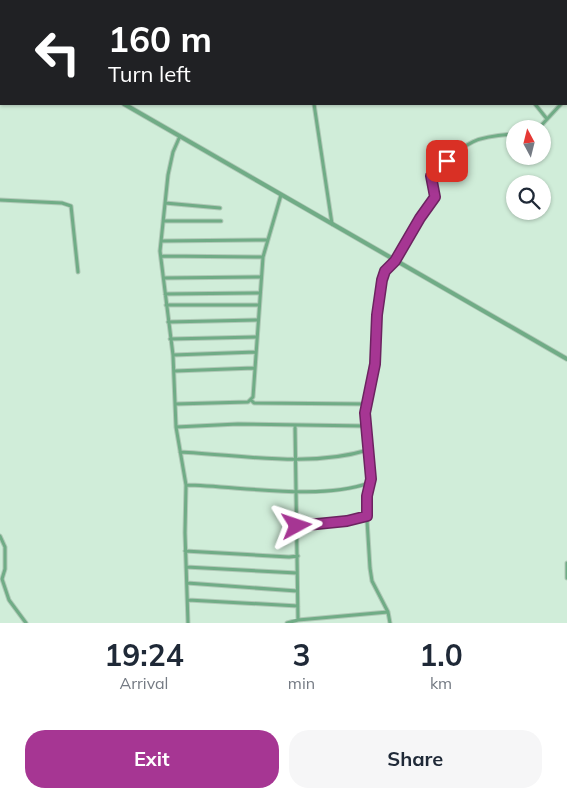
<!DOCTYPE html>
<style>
body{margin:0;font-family:Mulish,sans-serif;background:#f6f6f7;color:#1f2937;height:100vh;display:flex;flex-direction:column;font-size:19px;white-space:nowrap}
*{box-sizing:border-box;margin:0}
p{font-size:16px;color:#747a83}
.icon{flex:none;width:28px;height:28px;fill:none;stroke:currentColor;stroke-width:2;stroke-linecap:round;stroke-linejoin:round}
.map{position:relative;height:623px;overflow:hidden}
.side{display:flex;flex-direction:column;background:#fff;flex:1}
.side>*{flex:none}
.top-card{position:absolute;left:0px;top:0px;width:568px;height:105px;box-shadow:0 1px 4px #0004;background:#202124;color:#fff;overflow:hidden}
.needle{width:32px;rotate:353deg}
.buttons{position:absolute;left:506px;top:120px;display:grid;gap:10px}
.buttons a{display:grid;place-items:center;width:45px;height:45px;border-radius:50%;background:#fff;box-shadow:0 1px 4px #0004;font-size:25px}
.pin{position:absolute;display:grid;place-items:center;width:42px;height:42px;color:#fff;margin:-21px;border-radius:10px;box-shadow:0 2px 8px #0006}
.me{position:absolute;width:55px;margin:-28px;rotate:85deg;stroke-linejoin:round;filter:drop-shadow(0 0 4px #0008)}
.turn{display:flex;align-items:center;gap:18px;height:105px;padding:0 25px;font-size:22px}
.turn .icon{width:65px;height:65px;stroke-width:2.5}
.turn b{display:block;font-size:35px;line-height:42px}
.eta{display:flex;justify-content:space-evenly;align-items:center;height:85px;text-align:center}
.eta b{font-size:30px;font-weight:700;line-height:35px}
.action{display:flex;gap:10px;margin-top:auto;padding:10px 25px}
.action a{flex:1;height:58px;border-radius:20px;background:#a63693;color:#fff;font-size:20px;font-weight:700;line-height:58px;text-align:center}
.action a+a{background:#f6f6f7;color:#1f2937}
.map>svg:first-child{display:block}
</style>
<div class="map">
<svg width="567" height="623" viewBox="0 0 567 623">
<rect width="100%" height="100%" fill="#d0edd9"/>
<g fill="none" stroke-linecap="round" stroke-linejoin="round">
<g stroke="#b0c9b7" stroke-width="5">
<path id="minor" d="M62 0V1
M295 0 296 1
M566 96 567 95
M314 104 332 224
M535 104 547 119
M538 129 561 104
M180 136 173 152 168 175 160 251 173 355 176 427 186 485 185 533 188 623
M0 200 62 203 71 206 78 272
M165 203 220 208
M163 221H221
M161 241 266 240
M161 256 263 257
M164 278 260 277
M165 294 259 293
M166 305H258
M168 322 258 320
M170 339 257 337
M173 355 256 352
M175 371 254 368
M251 400 254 403 366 404
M175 404 248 402 253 397 263 257 281 195
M295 425 298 620
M176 427 238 424 365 426
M180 452C242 455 308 468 368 450
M186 485C241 486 318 501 369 483
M297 526 347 521 367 516
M0 536 5 547V569L2 579 9 600 26 623
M185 551 289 557 298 556
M567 563V578
M186 567 297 573
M187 583 297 591
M188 600 298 606
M287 623 298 620 388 612
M390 623 388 612 372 581 370 568 366 504 371 479 365 426 366 400 374 371 377 315 383 275 402 250 420 218 435 197 431 176C466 145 466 137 515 134"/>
</g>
<g stroke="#b0c9b7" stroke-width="5.5">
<path id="tertiary" d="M0 34 1 35
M124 104 567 359"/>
</g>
<use href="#minor" stroke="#70ac86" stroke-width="3"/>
<use href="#tertiary" stroke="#70ac86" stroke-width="4"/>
</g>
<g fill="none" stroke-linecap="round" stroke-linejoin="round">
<g stroke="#6c2360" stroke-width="12">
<path id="route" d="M297 526 347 521 367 516V496L371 479 365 413 375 364 377 315 382 280 385 271 395 261 420 218 435 197 431 176 447 161"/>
</g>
<use href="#route" stroke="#a63693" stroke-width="9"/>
</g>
</svg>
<div class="buttons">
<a><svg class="needle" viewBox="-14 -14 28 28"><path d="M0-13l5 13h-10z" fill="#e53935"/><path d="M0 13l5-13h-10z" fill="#747a83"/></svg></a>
<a><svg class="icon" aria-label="search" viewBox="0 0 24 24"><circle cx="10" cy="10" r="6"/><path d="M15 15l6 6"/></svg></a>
</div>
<div class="pin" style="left:447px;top:161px;background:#d93025"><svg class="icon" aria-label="arrive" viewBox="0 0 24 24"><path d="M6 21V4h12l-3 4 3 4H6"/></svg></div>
<svg class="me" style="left:297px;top:526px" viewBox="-20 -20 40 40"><path d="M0-17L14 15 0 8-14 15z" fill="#a63693" stroke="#fff" stroke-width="4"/></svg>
<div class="top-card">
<div class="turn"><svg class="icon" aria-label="left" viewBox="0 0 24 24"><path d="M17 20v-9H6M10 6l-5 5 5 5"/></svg><div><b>160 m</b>Turn left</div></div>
</div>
</div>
<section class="side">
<div class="eta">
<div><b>19:24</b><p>Arrival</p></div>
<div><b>3</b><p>min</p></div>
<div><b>1.0</b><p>km</p></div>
</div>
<div class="action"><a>Exit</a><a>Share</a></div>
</section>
